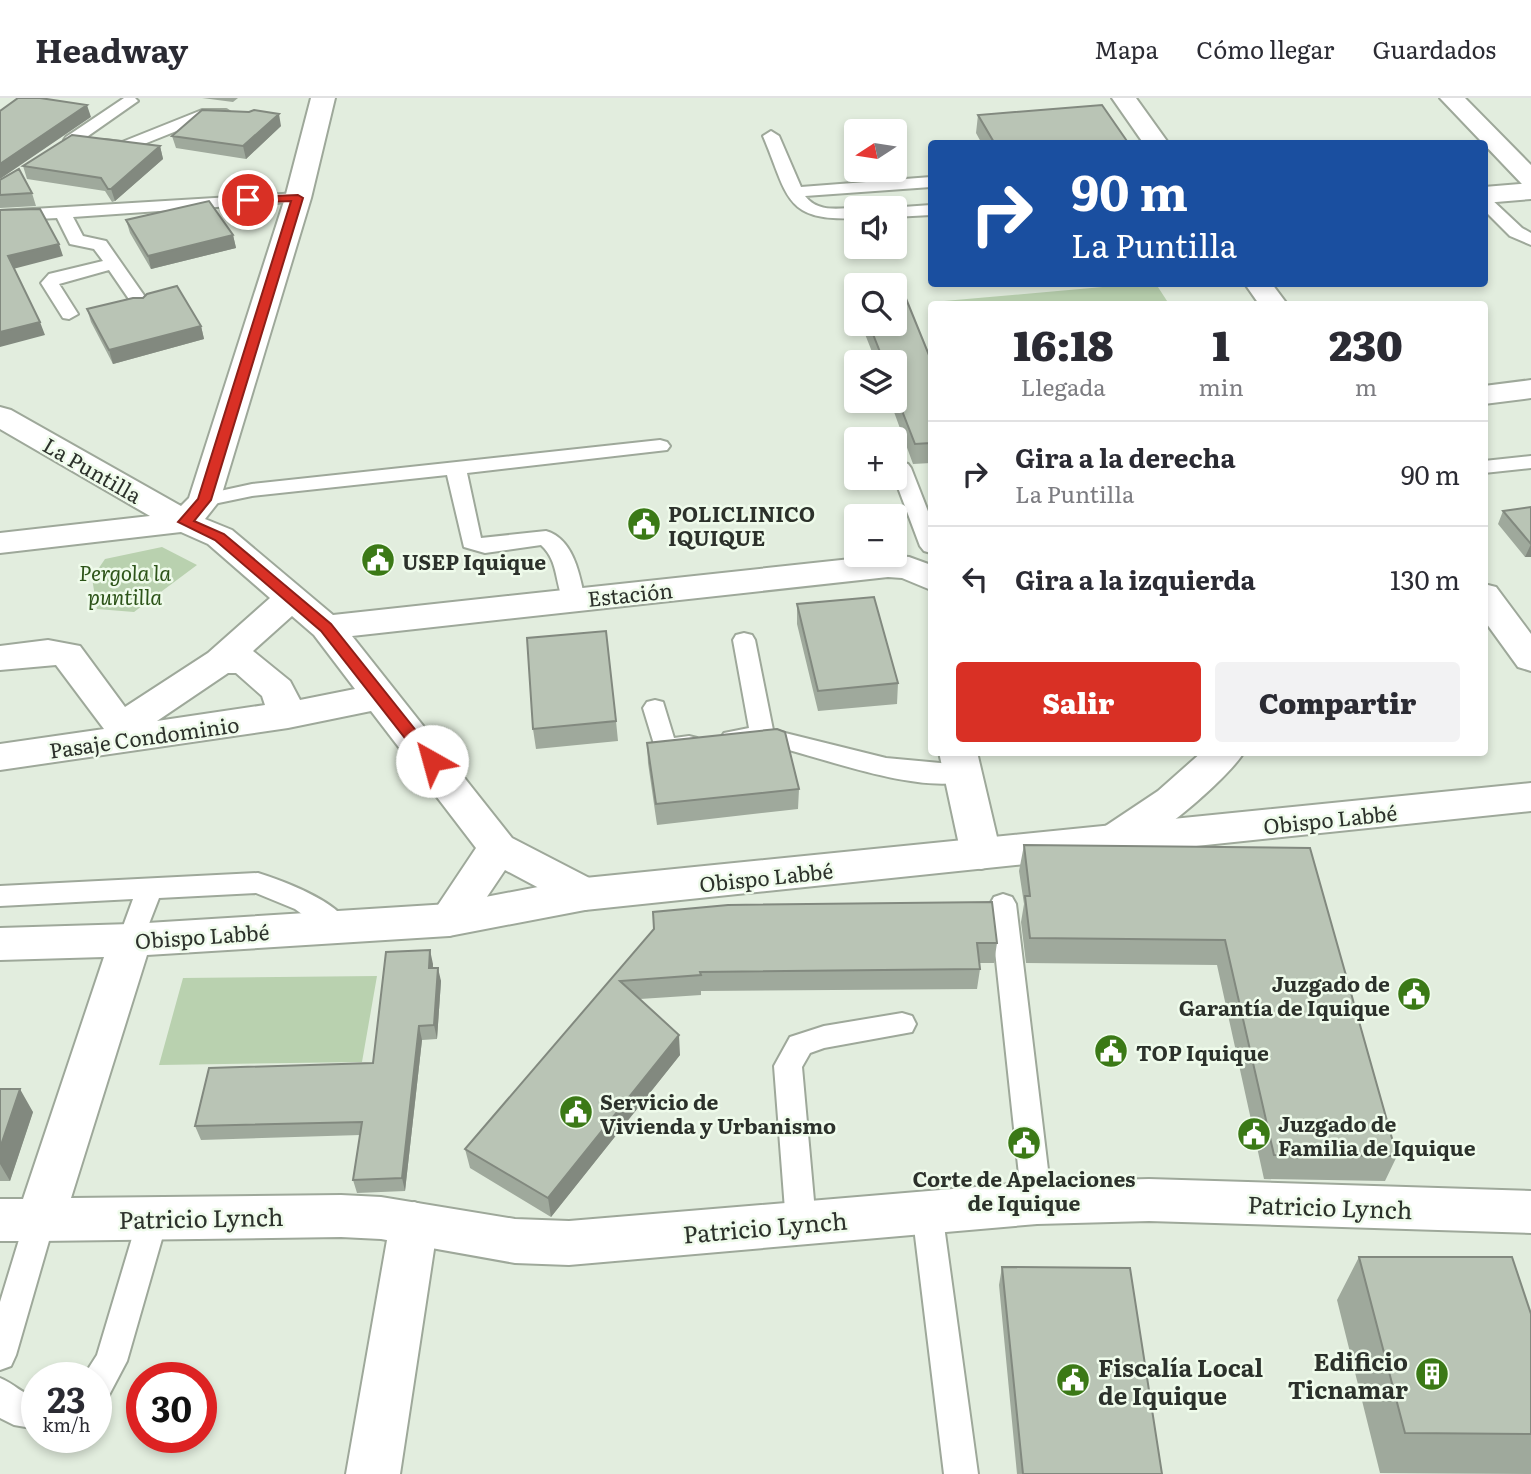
<!DOCTYPE html>
<html lang="es">
<meta charset="utf-8">
<style>
body{margin:0;font-family:Literata,serif;background:#f2f2f3;color:#2b2b33;height:100vh;display:flex;flex-direction:column;font-size:26px;white-space:nowrap}
*{box-sizing:border-box;margin:0}
p{font-size:23px;color:#7c7c81}
.icon{flex:none;width:38px;height:38px;fill:none;stroke:currentColor;stroke-width:2;stroke-linecap:round;stroke-linejoin:round}
.map{position:relative;flex:1;overflow:hidden}
.details{position:absolute;left:928px;top:203px;width:560px;height:455px;display:flex;flex-direction:column;background:#fff;border-radius:7px;box-shadow:0 4px 10px #0003}
.details>*{flex:none}
.hud{position:absolute;left:928px;top:42px;width:560px;height:147px;border-radius:7px;box-shadow:0 4px 10px #0003;background:#1a4fa0;color:#fff;overflow:hidden}
.needle{width:46px;rotate:258deg}
.tools{position:absolute;left:844px;top:21px;display:grid;gap:14px}
.tools a{display:grid;place-items:center;width:63px;height:63px;border-radius:7px;background:#fff;box-shadow:0 4px 10px #0003;font-size:35px}
.speed{position:absolute;left:21px;top:1264px;display:flex;gap:14px;font-size:35px;font-weight:700;text-align:center}
.speed>*{display:grid;place-content:center;width:91px;height:91px;border-radius:50%;background:#fff;box-shadow:0 4px 10px #0003;line-height:1}
.speed small{font-size:18px;font-weight:400}
.speed .limit{border:10px solid #d22;background:#fff;color:#111}
.pin{position:absolute;display:grid;place-items:center;width:60px;height:60px;color:#fff;margin:-30px;border:4px solid #fff;border-radius:50%;box-shadow:0 2px 7px #0007}
.me{position:absolute;width:77px;margin:-38px;rotate:322deg;stroke-linejoin:round;filter:drop-shadow(0 0 5px #0008)}
.turn{display:flex;align-items:center;gap:24px;height:147px;padding:0 28px;font-size:32px}
.turn .icon{width:91px;height:91px;stroke-width:2.5}
.turn b{display:block;font-size:49px;line-height:60px}
.eta{display:flex;justify-content:space-evenly;align-items:center;height:119px;text-align:center}
.eta b{font-size:42px;font-weight:800;line-height:49px}
.primary-button{display:flex;gap:14px;margin-top:auto;padding:14px 28px}
.primary-button a{flex:1;height:80px;border-radius:7px;background:#d93025;color:#fff;font-size:28px;font-weight:800;line-height:80px;text-align:center}
.primary-button a+a{background:#f2f2f3;color:#2b2b33}
ul{padding:0;list-style:none}
li{display:flex;align-items:center;gap:21px;height:105px;padding:0 28px;border-top:2px solid #e1e1e2}
li div{flex:1}
li b{display:block;font-size:26px}
li em{font-style:normal}
header{display:flex;align-items:center;gap:42px;box-sizing:border-box;height:98px;padding:0 35px;background:#fff;border-bottom:2px solid #e1e1e2}
header strong{font-size:33px}
nav{display:flex;gap:38px;margin-inline-start:auto;font-size:24px}
.map>svg:first-child{display:block}
</style>
<header>
<strong>Headway</strong>
<nav><a>Mapa</a><a>Cómo llegar</a><a>Guardados</a></nav>
</header>
<div class="map">
<svg width="1531" height="1376" viewBox="0 0 1531 1376">
<rect width="100%" height="100%" fill="#e2edde"/>
<path fill="#b9d1af" d="M1136 186H1156L1169 206H945L944 203Z
M162 449 197 467 134 514 97 511 92 480 105 461Z
M377 878 362 964 159 967 183 880Z"/>
<g fill="none" stroke-linecap="round" stroke-linejoin="round">
<g stroke="#9ea89a" stroke-width="4">
<path id="service" d="M124 0H135L138 3 78 45H66L64 42 66 39Z
M202 12H226L234 17 226 22H204L124 54 99 50 97 47 105 42 122 44Z
M771 33 779 38 801 89 931 79V89L805 98C818 115 838 110 857 110L856 120C783 124 788 96 763 38Z
M298 95 304 97 306 100 304 103 73 119 83 138 106 143 150 206 147 210H135L109 172 59 186 78 216 69 221 63 220 41 185 49 176 103 163 94 151 70 146 57 120 0 123V113Z
M1484 98 1490 100 1522 130 1531 135V147L1510 138 1484 112Z
M931 107V117L894 119V110H889Z
M660 342 667 344 670 348 667 352 467 375 481 440 546 433C574 441 580 478 585 502L582 507H566C554 488 560 464 541 447L485 455 464 449 447 377 252 398 204 408 197 406 194 402 197 398 252 386Z
M1531 358V370L1484 375V363Z
M901 364 908 366 911 370 931 421V455L924 453 920 448 894 379V366Z
M744 535 752 537 755 542 773 632 886 660 962 667 971 670 974 676 971 682C919 698 819 658 766 646 752 643 738 651 724 647L720 641 724 635 749 630 733 542 736 537Z
M655 602 663 604 674 640 689 638 697 640 701 646 697 652 665 658 657 656 643 610 647 604Z
M258 775C286 784 337 803 351 829L347 836 338 839 329 836 295 811 256 795 159 800 140 849 131 852 122 849 118 842 133 801 0 808V788Z
M1003 796 1012 799 1016 806 1052 1105 1048 1114 1037 1118 1026 1114 1022 1105 990 806 994 799Z
M902 915 912 918 916 926 912 934 824 950 810 955 802 969 816 1125 812 1135 801 1139 790 1135 786 1125 774 968 790 939 824 928Z
M927 1099 938 1103 942 1113 978 1376H944L912 1113 916 1103Z
M153 1106 164 1110 168 1120 127 1263 108 1299 96 1304V1279H83L97 1257 138 1120 142 1110Z
M40 1108 51 1112 55 1122 16 1257 11 1268 0 1272V1204L25 1122 29 1112Z
M0 1280C15 1286 21 1296 37 1299V1331L14 1327 0 1320Z"/>
</g>
<g stroke="#9ea89a" stroke-width="4">
<path id="minor" d="M311 0H335L311 100 220 402 205 421 232 432 333 517 888 457 909 459 931 467V492L902 480 888 479 352 538 512 740 599 785 605 796 599 807 585 812 571 807 505 772 464 833 449 838 434 833 428 822 476 750 371 613 288 630 0 672V646L104 631 56 567 0 572V548L48 542 80 548 125 609 208 555 270 500 208 446 181 434 0 455V435L150 418 0 331V309L11 312 181 408 189 400 285 100ZM292 518 314 537 355 591 300 602 290 583 253 553ZM228 575H236L262 598 265 607 157 623Z
M1531 85V101L1484 105V89Z
M939 654H977L1001 756 995 767 981 771 967 767 961 756Z
M1202 654H1244C1229 680 1142 755 1114 757 1109 758 1103 755 1098 753L1092 743 1098 733 1158 693Z
M0 1101H40L57 1107 64 1122 57 1137 40 1143H0Z
M414 1104 431 1110 438 1125 400 1376H346L390 1125 397 1110Z"/>
</g>
<g stroke="#9ea89a" stroke-width="4">
<path id="tertiary" d="M1531 282V300L1484 306V288Z
M1531 685V713L585 812 449 838 147 857 71 1100 341 1097 381 1099 515 1121 569 1123 1037 1084 1149 1081 1531 1093V1135L1149 1123 1037 1126 569 1167 515 1165 381 1141 341 1139 40 1143 23 1137 16 1122 104 859 0 862V830L131 826 449 806 585 780Z"/>
</g>
<g stroke="#9ea89a" stroke-width="4">
<path id="secondary" d="M1112 0H1136L1169 46H1144Z
M1440 0H1465L1531 67V89L1522 86Z
M1245 186H1272L1287 206H1259Z
M1484 486 1496 489 1531 536V573L1518 569 1484 522Z"/>
</g>
<use href="#service" fill="#fff" fill-rule="evenodd"/>
<use href="#minor" fill="#fff" fill-rule="evenodd"/>
<use href="#tertiary" fill="#fff" fill-rule="evenodd"/>
<use href="#secondary" fill="#fff" fill-rule="evenodd"/>
</g>
<path fill="#9fa99c" d="M202 0H238L233 4Z
M249 14 281 28 246 61 176 50 172 38Z
M978 17 1129 46H982L976 35Z
M160 48 163 61 115 103 112 104 105 93 27 81 23 68Z
M0 82 32 95 36 108 0 110Z
M126 122 233 137 236 150 151 171 130 135Z
M852 180 931 262V365L913 366 890 303H894V264H876L861 226H894L856 187V210L851 199Z
M87 211 201 228 204 241 113 266 91 224Z
M1531 409V459H1525L1498 426 1503 413Z
M797 506 898 585 897 606 818 613 797 526Z
M616 623 618 643 536 651 533 631Z
M647 645 799 691 798 711 657 727 648 665Z
M1024 747 1310 750 1397 1058 1385 1083 1264 1081 1217 867 1026 865 1021 824 1024 806 1019 773Z
M654 831 997 845 994 865H979L980 871 977 891 701 893V897L640 901 680 957 551 1119 470 1070 465 1051Z
M433 866V870L441 883 437 941 422 942 405 1093 357 1095 353 1082 360 1037 201 1042 195 1028 373 965Z
M0 991 33 1014 10 1083H0Z
M1359 1159 1531 1216V1376L1380 1375 1337 1202Z
M1002 1169 1162 1376H1017L999 1187Z"/>
<path fill="#82897f" d="M87 7 91 19 0 81V66Z
M279 16 281 28 246 61 243 48Z
M160 48 163 61 115 103 111 91Z
M233 137 236 150 151 171 148 158Z
M59 146 63 158 13 171 8 158Z
M40 224 45 237 0 249V234Z
M201 228 204 241 113 266 109 252Z
M1531 446V459H1525Z
M430 852 433 866 432 884 429 870Z
M438 870 441 883 437 941 434 927Z
M419 928 422 942 405 1093 402 1080Z
M679 937 680 957 551 1119 548 1100Z
M20 991 33 1014 10 1083 0 1066V1050Z"/>
<path fill="#b9c4b5" stroke="#82897f" stroke-width="2" d="M18 0H40L87 7 0 66V13Z
M1102 7 1129 46H995L978 17Z
M202 12 249 14 254 12 279 16 243 48 172 38Z
M72 37 160 48 111 91H108L101 80 23 68Z
M19 71 32 95 0 97V82Z
M209 103 233 137 148 158 126 122Z
M40 111 59 146 8 158 40 224 0 234V112Z
M896 176 931 262V345L915 346 894 292V264H884L869 226H894V187H856V189L852 180Z
M177 188 201 228 109 252 87 211 133 200H143L147 196Z
M1531 409V446L1503 413Z
M874 499 898 585 818 593 797 506Z
M606 533 616 623 533 631 527 540Z
M777 631 785 634 799 691 656 706 647 645Z
M1024 747 1310 750 1397 1058 1274 1057 1225 842 1030 840 1025 798H1030Z
M992 804 997 845H977L980 871 700 874 701 877 620 883 679 937 548 1100 465 1051 654 831 653 814 728 807Z
M430 852 429 870H438L434 927 419 928 402 1080 353 1082 362 1024 195 1028 209 970 373 965 386 854Z
M0 991H20L0 1050Z
M1359 1159H1512L1531 1216V1336L1405 1335Z
M1002 1169 1130 1170 1162 1376H1023Z"/>
<path fill="#d93025" stroke="#8d1f18" stroke-width="2" d="M298 97 303 100 211 402 194 423 224 436 331 526 437 659 439 663 432 669 426 667 321 533 215 442 178 424 198 401 291 103 248 105 243 102 248 99Z"/>
<defs>
<g id="civic-disc" transform="scale(1.75)"><circle r="9.5" fill="#3b7916" stroke="#effbeb"/><path d="M-.6-6.5H3V-4.5H.6V-3L4-1V1h2V6H-6V1h2V-1L-.6-3ZM-1.2 2.5V6h2.4V2.5Z" fill="#fff"/></g>
<g id="building-disc" transform="scale(1.75)"><circle r="9.5" fill="#3b7916" stroke="#effbeb"/><path d="M-4-6H4V6H1V3H-1V6H-4ZM-2.5-4.3h1.7v1.8h-1.7ZM.8-4.3h1.7v1.8H.8ZM-2.5-1h1.7V.8h-1.7ZM.8-1h1.7V.8H.8Z" fill="#fff"/></g>
</defs>
<g fill-rule="evenodd">
<use href="#civic-disc" x="644" y="426"/>
<use href="#civic-disc" x="378" y="462"/>
<use href="#civic-disc" x="1414" y="896"/>
<use href="#civic-disc" x="1111" y="953"/>
<use href="#civic-disc" x="576" y="1014"/>
<use href="#civic-disc" x="1254" y="1036"/>
<use href="#civic-disc" x="1024" y="1045"/>
<use href="#building-disc" x="1432" y="1276"/>
<use href="#civic-disc" x="1073" y="1282"/>
</g>
<g text-anchor="middle" dominant-baseline="central" stroke-width="5" stroke-linejoin="round" paint-order="stroke">
<g font-size="21" fill="#2c312b" stroke="#effbeb">
<text transform="translate(93 371) rotate(30)">La Puntilla</text>
<text transform="translate(630 495) rotate(-6)">Estación</text>
<text transform="translate(144 638) rotate(-8)">Pasaje Condominio</text>
<text transform="translate(1330 720) rotate(-6)">Obispo Labbé</text>
<text transform="translate(766 778) rotate(-6)">Obispo Labbé</text>
<text transform="translate(202 837) rotate(-4)">Obispo Labbé</text>
</g>
<g font-size="21" font-weight="bold" fill="#2c312b" stroke="#effbeb" text-anchor="start">
<text x="668" y="414">POLICLINICO<tspan x="668" dy="24">IQUIQUE</tspan></text>
<text x="402" y="462">USEP Iquique</text>
<text x="1390" y="884" text-anchor="end">Juzgado de<tspan x="1390" dy="24">Garantía de Iquique</tspan></text>
<text x="1136" y="953">TOP Iquique</text>
<text x="600" y="1002">Servicio de<tspan x="600" dy="24">Vivienda y Urbanismo</tspan></text>
<text x="1278" y="1024">Juzgado de<tspan x="1278" dy="24">Familia de Iquique</tspan></text>
<text x="1024" y="1079" text-anchor="middle">Corte de Apelaciones<tspan x="1024" dy="24">de Iquique</tspan></text>
</g>
<g font-size="21" font-style="italic" fill="#2d5419" stroke="#effbeb">
<text x="125" y="473">Pergola la<tspan x="125" dy="24">puntilla</tspan></text>
</g>
<g font-size="24" fill="#2c312b" stroke="#effbeb">
<text transform="translate(1330 1108) rotate(2)">Patricio Lynch</text>
<text transform="translate(201 1119) rotate(-1)">Patricio Lynch</text>
<text transform="translate(765 1128) rotate(-5)">Patricio Lynch</text>
</g>
<g font-size="24" font-weight="bold" fill="#2c312b" stroke="#effbeb" text-anchor="end">
<text x="1408" y="1262">Edificio<tspan x="1408" dy="28">Ticnamar</tspan></text>
<text x="1098" y="1268" text-anchor="start">Fiscalía Local<tspan x="1098" dy="28">de Iquique</tspan></text>
</g>
</g>
</svg>
<div class="tools">
<a><svg class="needle" viewBox="-14 -14 28 28"><path d="M0-13l5 13h-10z" fill="#e53935"/><path d="M0 13l5-13h-10z" fill="#7c7c81"/></svg></a>
<a><svg class="icon" aria-label="sound" viewBox="0 0 24 24"><path d="M4 9h4l5-4v14l-5-4H4zM17 9q2 3 0 6"/></svg></a>
<a><svg class="icon" aria-label="search" viewBox="0 0 24 24"><circle cx="10" cy="10" r="6"/><path d="M15 15l6 6"/></svg></a>
<a><svg class="icon" aria-label="layers" viewBox="0 0 24 24"><path d="M12 4l9 5-9 5-9-5zM3 14l9 5 9-5"/></svg></a>
<a>+</a>
<a>−</a>
</div>
<div class="speed"><div>23<small>km/h</small></div><div class="limit">30</div></div>
<div class="pin" style="left:248px;top:102px;background:#d93025"><svg class="icon" aria-label="arrive" viewBox="0 0 24 24"><path d="M6 21V4h12l-3 4 3 4H6"/></svg></div>
<svg class="me" style="left:432px;top:663px" viewBox="-20 -20 40 40"><circle r="19" fill="#fff"/><path d="M0-13L10 11 0 6-10 11z" fill="#d93025"/></svg>
<div class="hud">
<div class="turn"><svg class="icon" aria-label="right" viewBox="0 0 24 24"><path d="M7 20v-9h11M14 6l5 5-5 5"/></svg><div><b>90 m</b>La Puntilla</div></div>
</div>
<section class="details">
<div class="eta">
<div><b>16:18</b><p>Llegada</p></div>
<div><b>1</b><p>min</p></div>
<div><b>230</b><p>m</p></div>
</div>
<ul>
<li><svg class="icon" aria-label="right" viewBox="0 0 24 24"><path d="M7 20v-9h11M14 6l5 5-5 5"/></svg><div><b>Gira a la derecha</b><p>La Puntilla</p></div><em>90 m</em></li>
<li><svg class="icon" aria-label="left" viewBox="0 0 24 24"><path d="M17 20v-9H6M10 6l-5 5 5 5"/></svg><div><b>Gira a la izquierda</b></div><em>130 m</em></li>
</ul>
<div class="primary-button"><a>Salir</a><a>Compartir</a></div>
</section>
</div>
